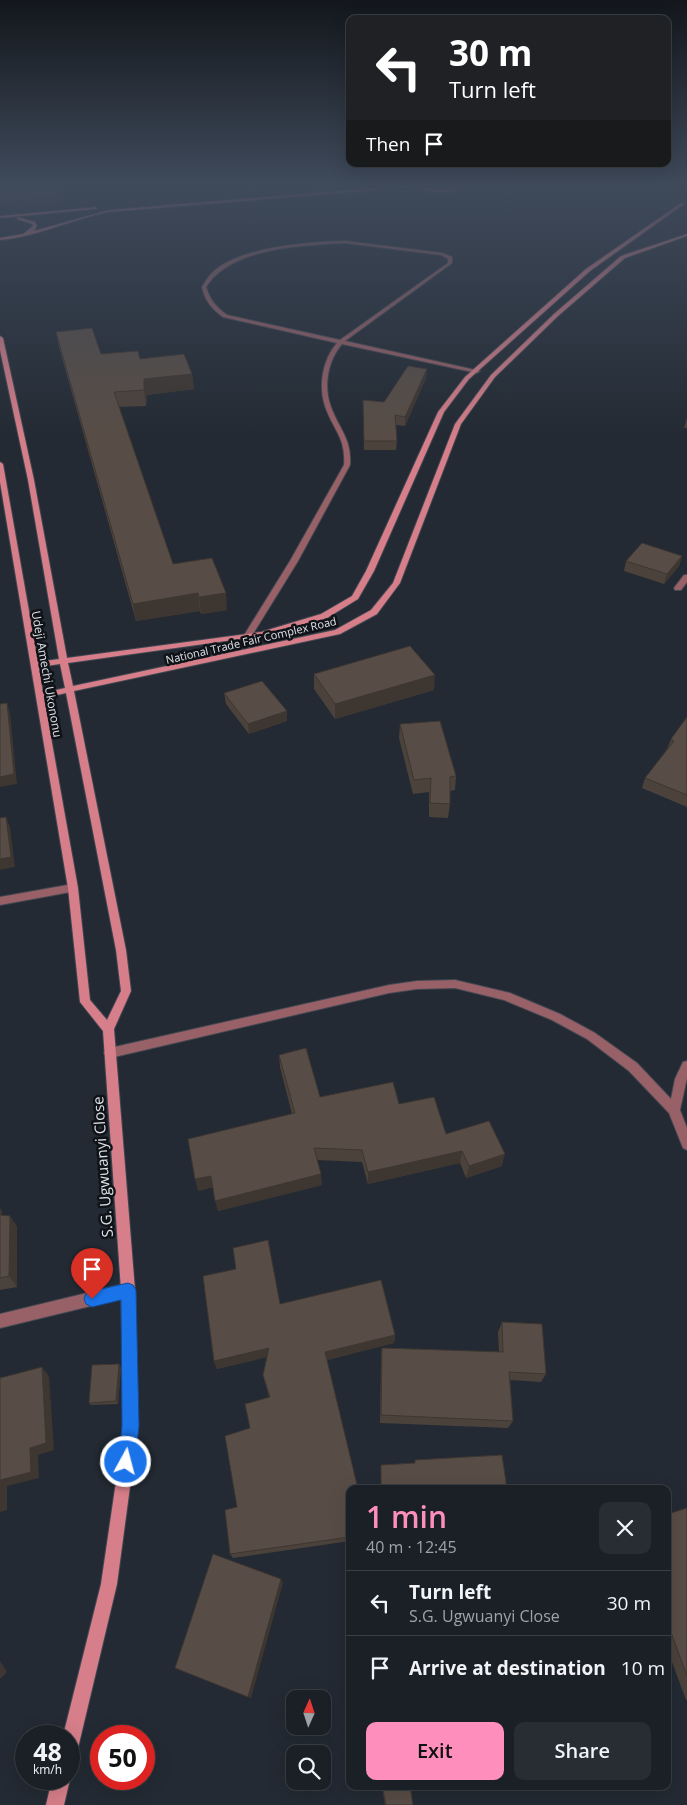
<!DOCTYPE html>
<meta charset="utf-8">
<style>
body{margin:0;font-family:"Open Sans",sans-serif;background:#272d32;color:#f1f3f6;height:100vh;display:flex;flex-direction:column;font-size:19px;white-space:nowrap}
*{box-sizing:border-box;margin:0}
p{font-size:16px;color:#9fa3a7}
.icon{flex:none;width:28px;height:28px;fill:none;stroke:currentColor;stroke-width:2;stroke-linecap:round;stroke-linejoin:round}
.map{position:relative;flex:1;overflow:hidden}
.drawer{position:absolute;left:346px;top:1485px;width:325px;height:305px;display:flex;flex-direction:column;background:#1a2026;border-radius:10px;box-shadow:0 5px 20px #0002,0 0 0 1px #383e43}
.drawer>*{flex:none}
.top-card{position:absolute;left:346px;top:15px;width:325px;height:152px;border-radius:10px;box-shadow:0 5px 20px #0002,0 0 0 1px #383e43;background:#202124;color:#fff;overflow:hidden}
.needle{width:32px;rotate:3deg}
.controls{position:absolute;left:286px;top:1690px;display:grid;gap:10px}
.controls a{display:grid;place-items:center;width:45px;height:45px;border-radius:10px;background:#1a2026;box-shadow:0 5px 20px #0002,0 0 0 1px #383e43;font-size:25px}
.speed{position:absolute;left:15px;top:1725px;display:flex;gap:10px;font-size:25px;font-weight:700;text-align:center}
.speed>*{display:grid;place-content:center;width:65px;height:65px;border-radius:50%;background:#1a2026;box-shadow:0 5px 20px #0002,0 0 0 1px #383e43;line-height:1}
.speed small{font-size:12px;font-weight:400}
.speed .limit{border:8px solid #d22;background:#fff;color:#111}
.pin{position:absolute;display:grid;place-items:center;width:42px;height:42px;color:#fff;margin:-51px -21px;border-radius:50% 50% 50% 0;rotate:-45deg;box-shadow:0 0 5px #0007}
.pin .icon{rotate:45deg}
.me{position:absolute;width:55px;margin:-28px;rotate:7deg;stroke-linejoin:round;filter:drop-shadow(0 0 4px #0008)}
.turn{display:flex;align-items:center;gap:18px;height:105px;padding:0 20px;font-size:22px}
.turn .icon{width:65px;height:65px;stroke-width:2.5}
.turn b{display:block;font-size:35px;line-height:42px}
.then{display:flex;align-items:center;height:48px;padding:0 20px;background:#0003;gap:10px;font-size:19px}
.round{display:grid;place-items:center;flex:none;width:52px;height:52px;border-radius:10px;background:#272d32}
.overview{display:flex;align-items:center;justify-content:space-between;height:85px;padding:0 20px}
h1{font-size:30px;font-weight:600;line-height:38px;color:#fe8ebc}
.cta{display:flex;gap:10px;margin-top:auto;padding:10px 20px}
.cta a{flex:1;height:58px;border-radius:10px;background:#fe8ebc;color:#111;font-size:20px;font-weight:600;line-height:58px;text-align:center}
.cta a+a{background:#272d32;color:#f1f3f6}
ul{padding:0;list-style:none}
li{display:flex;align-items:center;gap:15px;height:65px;padding:0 20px;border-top:1px solid #383e43}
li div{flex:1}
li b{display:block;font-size:19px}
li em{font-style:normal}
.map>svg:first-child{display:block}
</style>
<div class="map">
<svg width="687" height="1805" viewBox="0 0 687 1805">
<rect width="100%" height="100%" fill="#232a33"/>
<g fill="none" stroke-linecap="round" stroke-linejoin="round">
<g stroke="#414750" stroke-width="2">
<path id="street" d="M345 241 442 253 452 257V263L345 341 480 371 477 373 342 344C328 360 323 386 331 407 339 429 352 439 350 465L298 561 251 637 250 639H244L243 637 290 561 344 465C346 437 333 430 325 406 318 385 323 359 337 343L223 317C212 309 205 301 202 287 205 283 207 278 211 274 236 247 309 242 345 241ZM345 243 441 255 448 259V263L340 340 227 315C216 307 210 300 206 287 209 283 212 278 216 275 246 247 306 245 345 243Z
M684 575H687V582L681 590H675L674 588Z
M73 884 76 885 78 888 76 891 0 905V897Z
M455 980 510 993 560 1014 595 1033 637 1063 671 1099 675 1079 683 1062 687 1061V1078L680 1110 687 1128V1150L683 1148 669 1113 629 1071 587 1039 552 1020 504 1000 455 988 417 989 389 993 110 1058 106 1056 104 1053 106 1050 110 1048 389 985 417 981Z
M128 1283 133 1285 135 1290 133 1295 128 1297 0 1328V1314Z"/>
</g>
<g stroke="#414750" stroke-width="2">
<path id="secondary" d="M407 184C418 184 429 190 440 190 450 190 459 184 469 184 452 195 431 193 413 187L109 212C72 219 37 237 0 240V238L23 234 33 226 32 224 17 219 18 217 35 222 37 226 34 231 109 210 409 185Z
M681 203 684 204 590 271 469 379 444 412 374 571 358 599 327 618 262 636 68 663 73 686 335 630 371 610 393 583 455 424 491 375 554 314 621 256 687 234V236L625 258 558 316 495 377 461 424 400 583 377 614 340 634 74 691 126 950 131 991 114 1029 135 1290 138 1427 117 1584 78 1748 75 1754 69 1757V1736H63L101 1584 124 1427 121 1290 103 1031 80 1002 68 888 0 482V462L3 464 38 662 59 659 28 480 0 350V336L3 338 34 480 67 658 261 632 321 614 352 596 366 571 438 412 465 377 586 269ZM60 664 65 688 43 693 39 667ZM66 693 116 950 121 991 107 1020 90 1000 78 888 44 698Z
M96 207 97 209 0 218 1 216Z
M69 1776 70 1779 64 1805H46L52 1779H69Z"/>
</g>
<use href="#street" fill="#986067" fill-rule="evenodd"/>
<use href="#secondary" fill="#d67e89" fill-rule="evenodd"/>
</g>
<path fill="#4c423c" d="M0 184 62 195 64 201 15 208 13 205Z
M56 332 101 354 140 359 192 374 194 389 147 395 146 406 119 407 173 564 227 610 201 614 200 611 136 621 59 347Z
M426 378 405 426 396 425 397 441 396 450H364L363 400 384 402Z
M687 418V428H684Z
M682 556 679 566 664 584 624 571 626 561Z
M314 674 434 690 335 719 314 689Z
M224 693 287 721 249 734 226 704Z
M687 717V807L642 788 645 778 667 749 671 739Z
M400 724 456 776 455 790 450 791V804L448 818 429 817V792L413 794 399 738Z
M279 1055 320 1097 399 1104 446 1134 502 1166 466 1178 460 1163 368 1184 362 1162 317 1160 322 1185 218 1211 213 1187 198 1191 292 1114 280 1067Z
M0 1208 2 1211V1215L10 1216 17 1227V1287L0 1290Z
M280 1304 395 1335 394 1343 327 1360 350 1489V1541L233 1558 230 1554 250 1428 269 1397 263 1375 267 1357 217 1369 214 1361Z
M502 1322 546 1374 541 1382 510 1380 513 1421 508 1428 380 1423 381 1357 382 1348 499 1352 498 1332Z
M121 1367 118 1404 91 1405 89 1403Z
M687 1508V1700H686L668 1651V1514Z
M389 1786H410L413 1805H385L382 1788Z"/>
<path fill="#3e3631" d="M62 195 64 201 15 208 14 201Z
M11 199 13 205 0 207V200Z
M427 369 426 378 405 426V417Z
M192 374 194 389 147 395 146 406 144 390V379Z
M682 556 679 566 664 584 667 574Z
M198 593 200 611 136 621 133 604Z
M226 593 227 610 201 614 199 597Z
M435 675 434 690 335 719V704Z
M7 703 10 713 17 784 0 787V777Z
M287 711V721L249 734 248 724Z
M6 817 10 827 15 867 0 870V859Z
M462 1151 460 1163 368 1184V1172Z
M505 1154 502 1166 466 1178 469 1166Z
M321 1174 322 1185 218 1211 215 1201Z
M211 1176 214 1187 198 1191 195 1179Z
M0 1208 2 1211V1225L0 1223Z
M10 1216 17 1227V1287L9 1276Z
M395 1335 394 1343 325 1360V1352Z
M269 1348 271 1356 217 1369 214 1361Z
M119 1364 121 1367 118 1404 116 1401Z
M42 1367 49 1376 54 1450 38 1455 39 1478 7 1486V1510L0 1512V1480L30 1448Z
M281 1579 283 1583 251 1698 248 1697Z
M0 1661 7 1672 0 1679Z"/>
<path fill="#584d46" stroke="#3e3631" d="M0 184H51L62 195 14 201 11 199 0 200Z
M92 328 101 354 138 351 140 359 184 354 192 374 144 379V390L114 392 173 564 212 558 226 593 199 597 198 593 133 604 56 332Z
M408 366 427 369 405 417 395 415 397 441H364L363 400 384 402Z
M642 543 682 556 667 574 626 561Z
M410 646 435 675 335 704 314 674Z
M262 681 287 711 248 724 224 693Z
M7 703 14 774 0 777V704Z
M687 717V795L645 778 674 741 671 739Z
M440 721 456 776 450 777V804L430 803 431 778 414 780 400 724Z
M6 817 11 857 0 859V818Z
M306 1048 320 1097 393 1082 399 1104 434 1097 446 1134 489 1121 505 1154 469 1166 462 1151 368 1172 362 1150 314 1148 321 1174 215 1201 211 1176 195 1179 188 1139 295 1113 279 1055Z
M0 1215 10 1216 9 1276 0 1278Z
M268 1240 280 1304 381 1280 395 1335 325 1352 358 1489H350V1537L230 1554 225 1510 237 1507 225 1436 250 1428 245 1404 270 1397 263 1375 269 1348 214 1361 203 1276 236 1269 233 1248Z
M502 1322 542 1324 546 1374 509 1372 513 1421 381 1415 382 1348 503 1352Z
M119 1364 116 1401 89 1403 92 1365Z
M42 1367 46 1443 30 1448 31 1472 0 1480V1378Z
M502 1455 507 1489H381V1465L415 1463V1460Z
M687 1508V1676L668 1624V1514Z
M213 1554 281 1579 248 1697 175 1668Z
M397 1786H410L413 1805H386L383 1790Z"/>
<linearGradient id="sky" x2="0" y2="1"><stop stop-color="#13171c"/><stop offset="0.42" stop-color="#3f4a5b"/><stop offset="1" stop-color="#3f4a5b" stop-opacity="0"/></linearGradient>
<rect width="687" height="437" fill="url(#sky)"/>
<path fill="#1a73e8" stroke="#114b97" d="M128 1283 133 1285 136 1290 139 1426 135 1462 132 1468 126 1470 121 1468 118 1462 122 1426 121 1300 92 1307 86 1304 84 1299 86 1294 92 1291Z"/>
<g text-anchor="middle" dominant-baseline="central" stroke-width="5" stroke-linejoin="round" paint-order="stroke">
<g font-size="11" fill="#dee2e8" stroke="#0f1216">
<text transform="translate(251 640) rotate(-13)">National Trade Fair Complex Road</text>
</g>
<g font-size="12" fill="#dee2e8" stroke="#0f1216">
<text transform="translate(47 674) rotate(80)">Udeji Amechi Ukononu</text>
</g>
<g font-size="15" fill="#dee2e8" stroke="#0f1216">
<text transform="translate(102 1167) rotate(-94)">S.G. Ugwuanyi Close</text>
</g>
</g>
</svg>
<div class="controls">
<a><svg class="needle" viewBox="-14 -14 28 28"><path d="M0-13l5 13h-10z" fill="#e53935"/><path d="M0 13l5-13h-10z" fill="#9fa3a7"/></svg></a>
<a><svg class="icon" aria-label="search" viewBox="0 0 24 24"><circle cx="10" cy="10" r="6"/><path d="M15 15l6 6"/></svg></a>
</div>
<div class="speed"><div>48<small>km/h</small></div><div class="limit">50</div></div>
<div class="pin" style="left:92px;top:1299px;background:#d93025"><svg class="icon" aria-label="arrive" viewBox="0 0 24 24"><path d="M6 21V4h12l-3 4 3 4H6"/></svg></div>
<svg class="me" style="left:126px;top:1462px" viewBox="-20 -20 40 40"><circle r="17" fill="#1a73e8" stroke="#fff" stroke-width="3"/><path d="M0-11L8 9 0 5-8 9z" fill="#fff"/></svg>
<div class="top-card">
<div class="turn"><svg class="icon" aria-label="left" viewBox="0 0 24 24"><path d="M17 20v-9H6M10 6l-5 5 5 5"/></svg><div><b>30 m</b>Turn left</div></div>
<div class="then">Then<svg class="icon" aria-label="arrive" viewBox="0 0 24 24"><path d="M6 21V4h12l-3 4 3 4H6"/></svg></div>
</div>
<section class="drawer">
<div class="overview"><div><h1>1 min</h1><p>40 m · 12:45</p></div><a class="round"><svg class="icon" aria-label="close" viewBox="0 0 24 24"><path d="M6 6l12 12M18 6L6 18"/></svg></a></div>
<ul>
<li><svg class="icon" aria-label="left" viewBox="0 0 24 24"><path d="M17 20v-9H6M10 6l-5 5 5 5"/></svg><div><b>Turn left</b><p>S.G. Ugwuanyi Close</p></div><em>30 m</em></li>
<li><svg class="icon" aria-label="arrive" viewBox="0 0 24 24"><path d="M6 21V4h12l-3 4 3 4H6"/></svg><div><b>Arrive at destination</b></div><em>10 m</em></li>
</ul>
<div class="cta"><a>Exit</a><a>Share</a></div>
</section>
</div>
